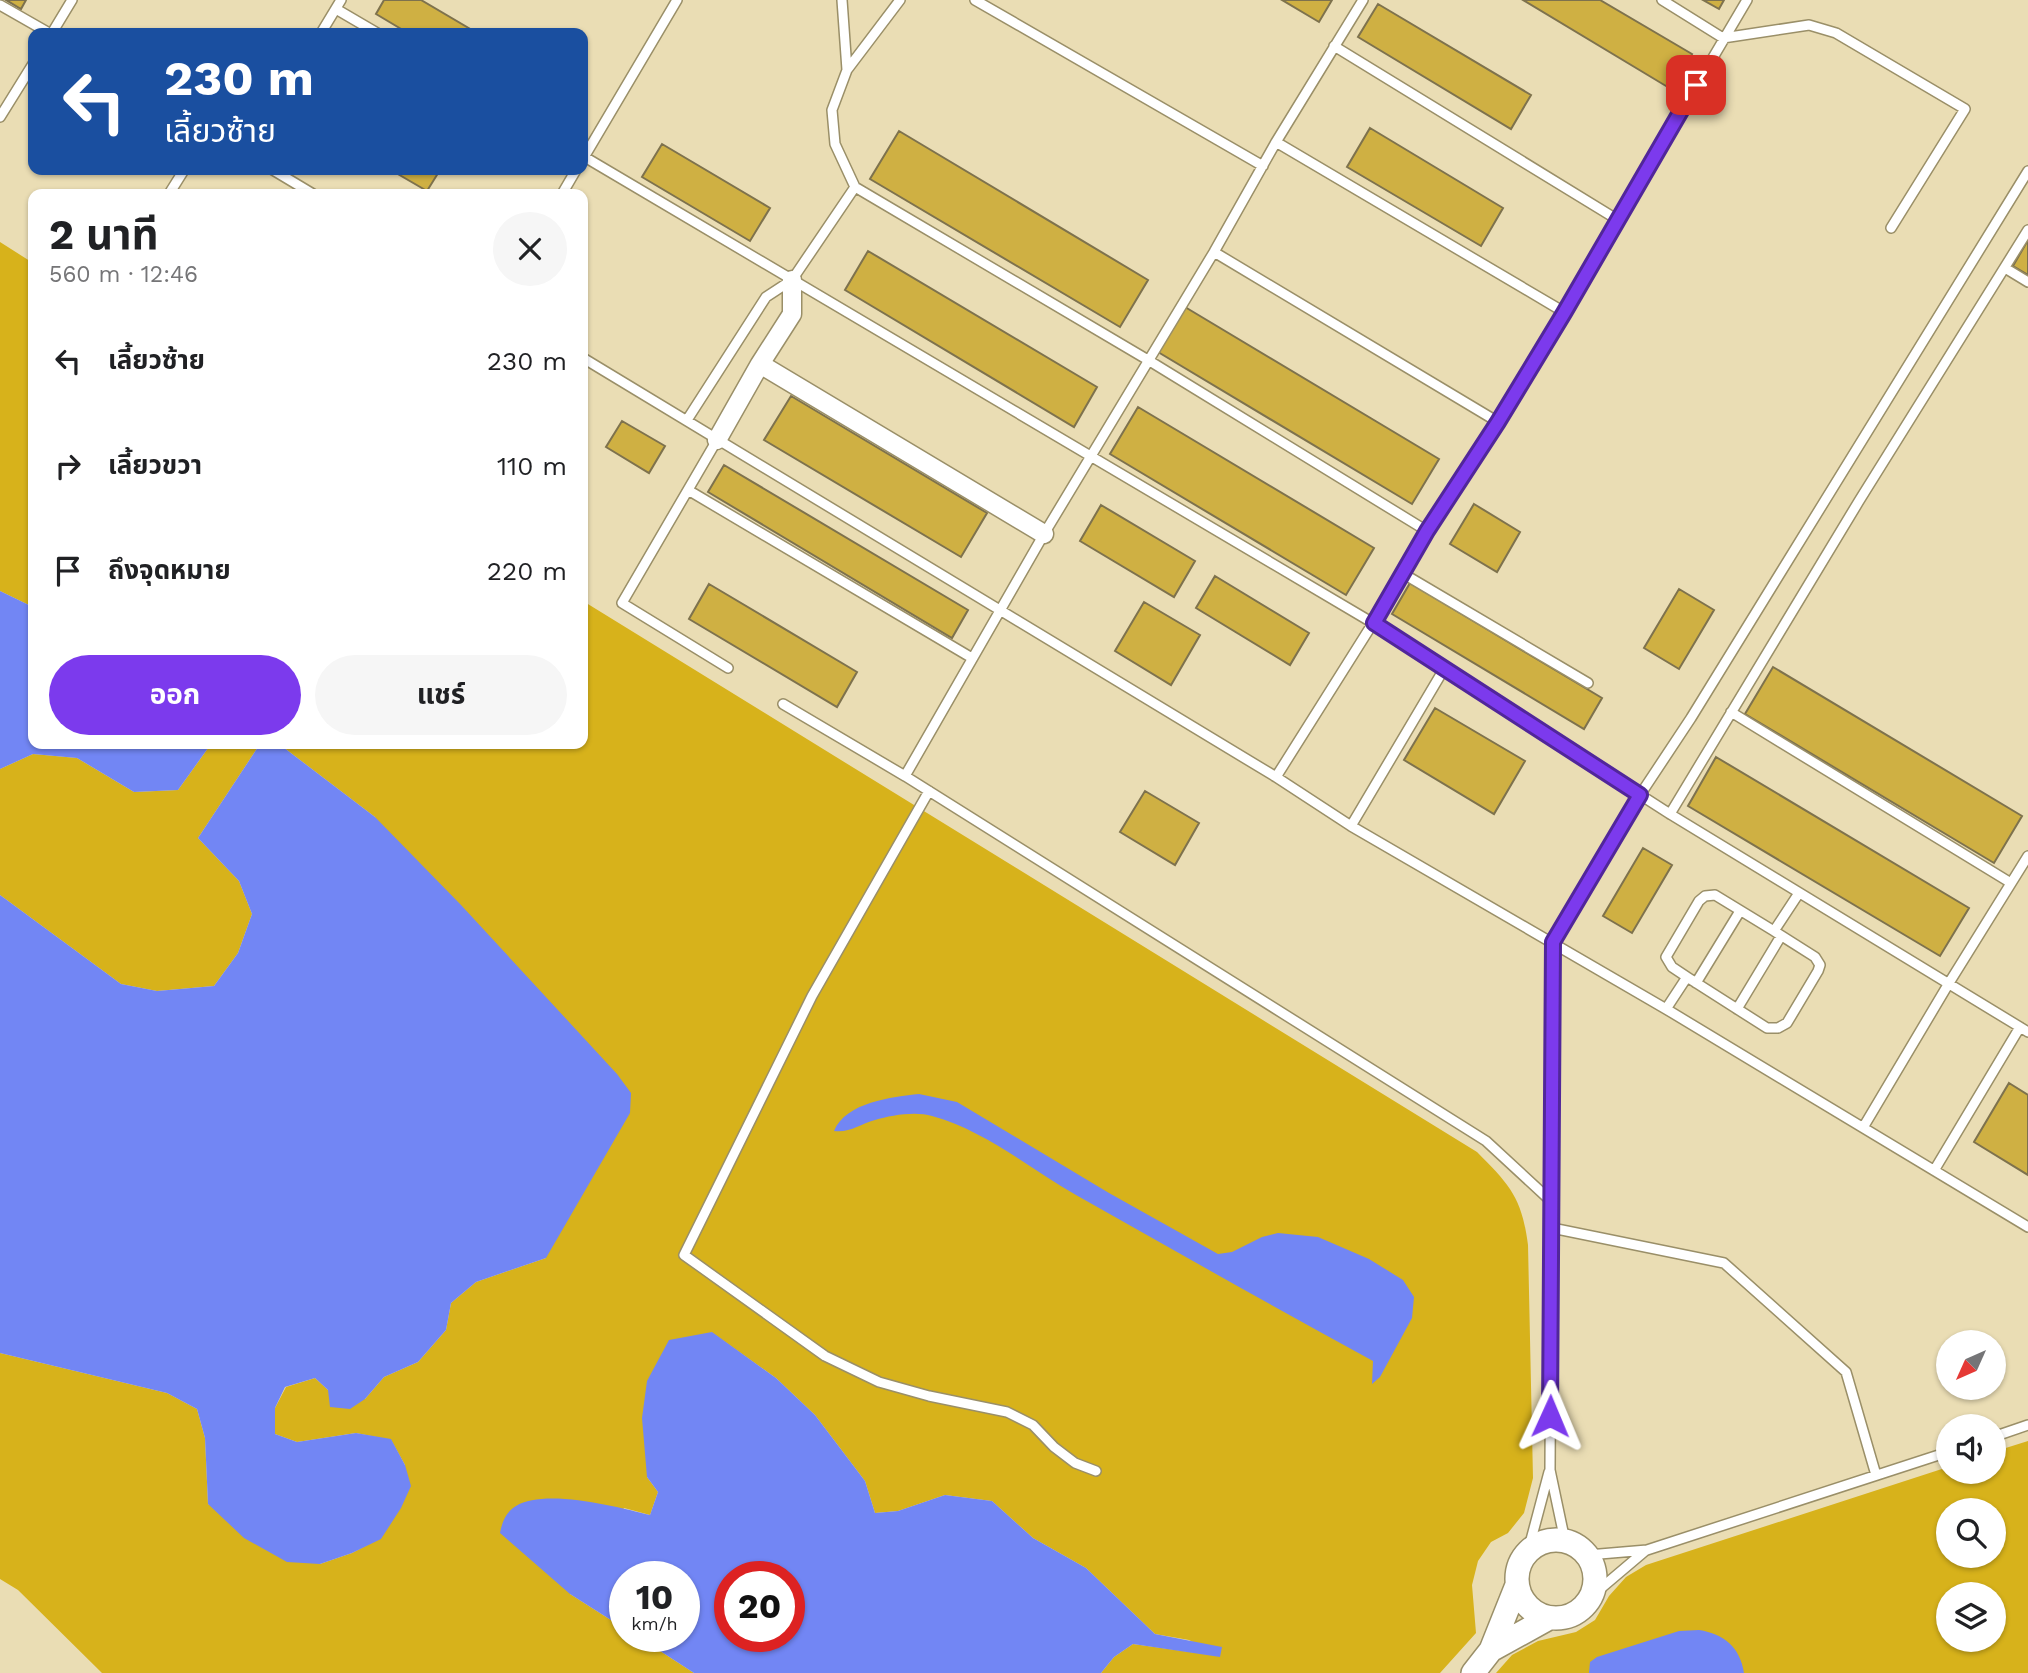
<!DOCTYPE html>
<html lang="th">
<meta charset="utf-8">
<style>
body{margin:0;font-family:"Work Sans","Noto Sans Thai",sans-serif;background:#f6f6f6;color:#202124;height:100vh;display:flex;flex-direction:column;font-size:26px;white-space:nowrap}
*{box-sizing:border-box;margin:0}
p{font-size:23px;color:#757577}
.icon{flex:none;width:38px;height:38px;fill:none;stroke:currentColor;stroke-width:2;stroke-linecap:round;stroke-linejoin:round}
.map{position:relative;flex:1;overflow:hidden}
.panel{position:absolute;left:28px;top:189px;width:560px;height:560px;display:flex;flex-direction:column;background:#fff;border-radius:14px;box-shadow:0 2px 5px #0004}
.panel>*{flex:none}
.hud{position:absolute;left:28px;top:28px;width:560px;height:147px;border-radius:14px;box-shadow:0 2px 5px #0004;background:#1a4fa0;color:#fff;overflow:hidden}
.needle{width:46px;rotate:225deg}
.fabs{position:absolute;left:1936px;top:1330px;display:grid;gap:14px}
.fabs a{display:grid;place-items:center;width:70px;height:70px;border-radius:50%;background:#fff;box-shadow:0 2px 5px #0004;font-size:35px}
.speed{position:absolute;left:609px;top:1561px;display:flex;gap:14px;font-size:35px;font-weight:700;text-align:center}
.speed>*{display:grid;place-content:center;width:91px;height:91px;border-radius:50%;background:#fff;box-shadow:0 2px 5px #0004;line-height:1}
.speed small{font-size:18px;font-weight:400}
.speed .limit{border:10px solid #d22;background:#fff;color:#111}
.pin{position:absolute;display:grid;place-items:center;width:60px;height:60px;color:#fff;margin:-30px;border-radius:14px;box-shadow:0 4px 10px #0006}
.me{position:absolute;width:77px;margin:-38px;rotate:1deg;stroke-linejoin:round;filter:drop-shadow(0 0 5px #0008)}
.turn{display:flex;align-items:center;gap:24px;height:147px;padding:0 21px;font-size:32px}
.turn .icon{width:91px;height:91px;stroke-width:2.5}
.turn b{display:block;font-size:49px;line-height:60px}
.round{display:grid;place-items:center;flex:none;width:74px;height:74px;border-radius:37px;background:#f6f6f6}
.head{display:flex;align-items:center;justify-content:space-between;height:119px;padding:0 21px}
h1{font-size:42px;font-weight:700;line-height:52px}
.action{display:flex;gap:14px;margin-top:auto;padding:14px 21px}
.action a{flex:1;height:80px;border-radius:42px;background:#7c3aed;color:#fff;font-size:28px;font-weight:700;line-height:80px;text-align:center}
.action a+a{background:#f6f6f6;color:#202124}
ul{padding:0;list-style:none}
li{display:flex;align-items:center;gap:21px;height:105px;padding:0 21px}
li div{flex:1}
li b{display:block;font-size:26px}
li em{font-style:normal}
.map>svg:first-child{display:block}
</style>
<div class="map">
<svg width="2028" height="1673" viewBox="0 0 2028 1673">
<rect width="100%" height="100%" fill="#eaddb4"/>
<path fill="#d7b21b" fill-rule="evenodd" d="M0 242 33 263V607L0 591Z
M583 601 1477 1152C1510 1185 1522 1198 1528 1245L1533 1478 1524 1513 1508 1533 1491 1542 1478 1561 1472 1585 1476 1633 1440 1673H1101L1114 1657 1133 1644 1219 1656 1189 1640 1155 1634 1086 1568 1033 1538 992 1501 945 1495 898 1511 875 1513 865 1481 815 1415 776 1378 711 1332 647 1477 658 1492 650 1515 624 1508 570 1594 625 1629V1636H637L694 1673H102L18 1590 0 1579V1353L167 1393 197 1409 205 1438 208 1504 320 1564 352 1553 381 1538 405 1465 391 1440 356 1433 297 1442 275 1434V1408L286 1387 315 1378 328 1390 365 1399 384 1377 418 1362 446 1330 451 1303 476 1282 546 1258 375 817 279 744H583Z
M211 744H260L198 838 239 881 252 914 238 953 214 986 157 991 121 984 0 895V769L33 754 77 758 134 792 178 790Z
M2028 1441V1673H1496L1512 1655 1538 1641 1576 1632 1595 1620 1609 1596 1626 1577 1646 1565 1948 1467V1472H1993V1452ZM1948 1510H1993V1556H1948ZM1948 1594H1993V1640H1948Z"/>
<path fill="#7286f4" fill-rule="evenodd" d="M0 591 33 607V744H211L178 790 134 792 77 758 33 754 0 769Z
M260 744H279L375 817 461 905 617 1074 631 1093 630 1113 546 1258 476 1282 451 1303 446 1330 418 1362 384 1377 365 1399 350 1409 330 1407 328 1390 315 1378 285 1387 275 1408V1434L297 1442 356 1433 391 1439 405 1465 411 1486 401 1508 381 1539 352 1553 320 1564 287 1562 244 1538 208 1504 205 1438 197 1409 167 1393 0 1353V895L121 984 157 991 214 986 238 953 252 914 239 881 198 838Z
M919 1094 957 1102 1109 1193 1218 1254 1232 1252 1262 1237 1278 1233 1318 1237 1369 1259 1403 1280 1414 1297 1412 1318 1380 1377 1372 1384 1373 1361C1274 1307 1175 1251 1076 1195 1029 1168 986 1131 932 1116 916 1111 891 1115 875 1120 860 1124 850 1133 834 1131 846 1102 892 1097 919 1094Z
M712 1332 776 1378 815 1415 865 1481 875 1513 898 1511 945 1495 992 1501 1033 1538 1086 1568 1155 1634 1222 1647 1220 1657 1133 1644 1114 1657 1101 1673H694L637 1636H684V1577H625V1629L570 1594 500 1533C502 1522 506 1512 516 1506 545 1488 618 1507 650 1515L658 1492 647 1477 642 1418 647 1381 669 1340ZM730 1577H789V1636H730Z
M1699 1630C1724 1634 1740 1647 1744 1673H1589L1590 1662 1597 1657 1679 1631Z"/>
<path fill="#cfb043" stroke="#7e724d" stroke-width="2" d="M6 0H26L21 9Z
M384 0H421L477 33H408L376 14Z
M1282 0H1332L1319 22Z
M1523 0H1600L1692 54 1671 89Z
M1703 0H1724L1719 9Z
M1378 4 1531 95 1511 129 1358 37Z
M1370 128 1503 208 1481 246 1347 167Z
M899 131 1148 280 1120 327 870 179Z
M662 144 770 208 750 241 642 177Z
M391 170H440L427 191Z
M2028 240V275L2013 266Z
M868 251 1097 387 1074 427 845 290Z
M1185 307 1439 459 1412 504 1158 352Z
M791 396 987 513 961 557 764 440Z
M1138 407 1374 548 1346 595 1110 454Z
M622 421 665 446 649 473 606 447Z
M724 465 968 610 952 638 708 492Z
M1474 504 1520 532 1497 572 1450 544Z
M1101 505 1195 561 1174 597 1080 541Z
M1215 576 1309 633 1290 665 1196 608Z
M1410 583 1602 698 1584 729 1392 614Z
M709 584 857 672 837 707 689 619Z
M1679 589 1714 610 1679 669 1644 648Z
M1144 602 1200 635 1171 685 1115 651Z
M1773 667 2022 816 1994 863 1745 714Z
M1435 708 1525 761 1494 814 1404 760Z
M1716 757 1969 908 1940 956 1688 806Z
M1145 791 1199 823 1175 865 1120 832Z
M1643 848 1672 865 1632 933 1603 916Z
M2009 1083 2028 1095V1175L1974 1142Z"/>
<g fill="none" stroke-linecap="round" stroke-linejoin="round">
<g stroke="#9a8f68" stroke-width="12">
<path id="service" d="M842 0 847 70
M975 0 1263 166
M1363 0 1276 142 1214 252 1044 534 905 776 1486 1141 1552 1202
M1662 0 1723 38 1809 25 1836 33 1965 109 1891 228
M0 5 49 33
M336 9 377 33
M52 33 72 0
M321 33 341 0
M1334 46 1618 220
M0 117 33 64
M1276 142 1564 312
M583 156 1373 623 1670 814 2028 1032
M583 159 677 0
M273 170 313 194
M855 187 1148 360 1427 531
M169 194 184 170
M562 194 576 170
M1214 252 1498 422
M2005 268 2028 282
M583 358 1276 777 1351 826 1666 1009 2028 1227
M687 420 766 297 792 280 855 187 835 144 832 110 847 70 900 0
M717 440 622 603 728 668
M688 490 972 658
M1402 573 1588 683
M783 704 905 776
M1731 712 2011 883
M1276 777 1373 623 1427 531 1498 422 1747 0
M929 791 812 996 684 1255 825 1356 879 1382 929 1396 1007 1412 1033 1425 1054 1447 1075 1463 1096 1471
M1670 814 1859 501 2028 230
M1351 826 1444 669
M1687 977 1767 1028H1778L1787 1023 1818 971 1820 965 1815 957 1774 931 1799 893
M1696 983 1740 911
M1666 1009 1687 977 1672 967 1666 957 1699 901 1705 896 1715 895 1774 931
M1737 1009 1781 936
M1864 1126 1949 983 2028 856
M1935 1169 2020 1027
M1552 1228 1724 1263 1846 1372 1876 1475
M1993 1437 2028 1425
M1565 1541 1550 1470 1553 942 1640 795 1691 718 2028 171
M1528 1551 1549 1472
M1588 1555 1647 1550 1948 1452
M1593 1595 1645 1551"/>
</g>
<g stroke="#9a8f68" stroke-width="21">
<path id="minor" d="M760 364 1044 534
M717 440 760 364 792 314V280"/>
</g>
<g stroke="#9a8f68" stroke-width="26">
<path id="tertiary" d="M1517 1579a39 39 0 1 1 78 0a39 39 0 1 1-78 0Z
M1491 1650 1549 1618
M1473 1673 1491 1650 1517 1585"/>
</g>
<use href="#service" stroke="#fff" stroke-width="9"/>
<use href="#minor" stroke="#fff" stroke-width="18"/>
<use href="#tertiary" stroke="#fff" stroke-width="23"/>
</g>
<g fill="none" stroke-linecap="round" stroke-linejoin="round">
<g stroke="#51269a" stroke-width="18">
<path id="route" d="M1550 1416 1553 942 1640 795 1374 623 1427 531 1498 422 1564 313 1696 85"/>
</g>
<use href="#route" stroke="#7c3aed" stroke-width="12"/>
</g>
</svg>
<div class="fabs">
<a><svg class="needle" viewBox="-14 -14 28 28"><path d="M0-13l5 13h-10z" fill="#e53935"/><path d="M0 13l5-13h-10z" fill="#757577"/></svg></a>
<a><svg class="icon" aria-label="sound" viewBox="0 0 24 24"><path d="M4 9h4l5-4v14l-5-4H4zM17 9q2 3 0 6"/></svg></a>
<a><svg class="icon" aria-label="search" viewBox="0 0 24 24"><circle cx="10" cy="10" r="6"/><path d="M15 15l6 6"/></svg></a>
<a><svg class="icon" aria-label="layers" viewBox="0 0 24 24"><path d="M12 4l9 5-9 5-9-5zM3 14l9 5 9-5"/></svg></a>
</div>
<div class="speed"><div>10<small>km/h</small></div><div class="limit">20</div></div>
<div class="pin" style="left:1696px;top:85px;background:#d93025"><svg class="icon" aria-label="arrive" viewBox="0 0 24 24"><path d="M6 21V4h12l-3 4 3 4H6"/></svg></div>
<svg class="me" style="left:1550px;top:1416px" viewBox="-20 -20 40 40"><path d="M0-17L14 15 0 8-14 15z" fill="#7c3aed" stroke="#fff" stroke-width="4"/></svg>
<div class="hud">
<div class="turn"><svg class="icon" aria-label="left" viewBox="0 0 24 24"><path d="M17 20v-9H6M10 6l-5 5 5 5"/></svg><div><b>230 m</b>เลี้ยวซ้าย</div></div>
</div>
<section class="panel">
<div class="head"><div><h1>2 นาที</h1><p>560 m · 12:46</p></div><a class="round"><svg class="icon" aria-label="close" viewBox="0 0 24 24"><path d="M6 6l12 12M18 6L6 18"/></svg></a></div>
<ul>
<li><svg class="icon" aria-label="left" viewBox="0 0 24 24"><path d="M17 20v-9H6M10 6l-5 5 5 5"/></svg><div><b>เลี้ยวซ้าย</b></div><em>230 m</em></li>
<li><svg class="icon" aria-label="right" viewBox="0 0 24 24"><path d="M7 20v-9h11M14 6l5 5-5 5"/></svg><div><b>เลี้ยวขวา</b></div><em>110 m</em></li>
<li><svg class="icon" aria-label="arrive" viewBox="0 0 24 24"><path d="M6 21V4h12l-3 4 3 4H6"/></svg><div><b>ถึงจุดหมาย</b></div><em>220 m</em></li>
</ul>
<div class="action"><a>ออก</a><a>แชร์</a></div>
</section>
</div>
